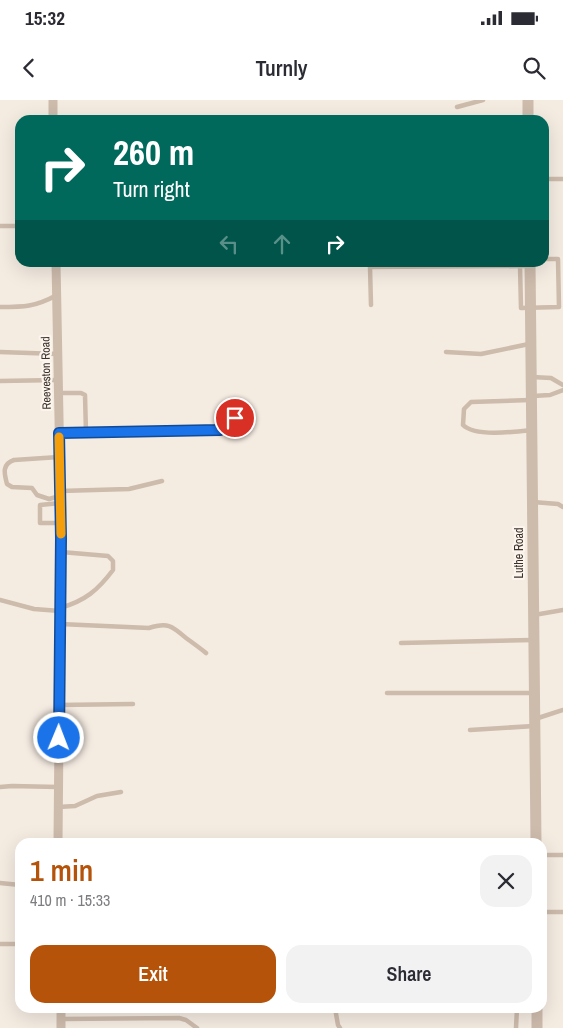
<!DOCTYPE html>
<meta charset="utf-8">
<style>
body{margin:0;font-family:"Archivo Narrow",sans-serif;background:#f2f2f3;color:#2b2b33;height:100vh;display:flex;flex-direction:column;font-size:19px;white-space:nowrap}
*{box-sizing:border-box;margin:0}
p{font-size:16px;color:#7c7c81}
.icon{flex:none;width:28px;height:28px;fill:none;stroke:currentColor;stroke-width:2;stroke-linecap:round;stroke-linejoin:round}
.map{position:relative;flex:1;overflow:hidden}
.drawer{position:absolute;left:15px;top:738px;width:532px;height:175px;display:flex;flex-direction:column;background:#fff;border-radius:15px;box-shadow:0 5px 20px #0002}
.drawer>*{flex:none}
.hud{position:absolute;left:15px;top:15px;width:534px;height:152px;border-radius:15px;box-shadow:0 5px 20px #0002;background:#00695c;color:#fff;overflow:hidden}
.pin{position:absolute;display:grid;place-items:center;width:42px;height:42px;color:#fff;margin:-21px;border:2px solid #fff;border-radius:50%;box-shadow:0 1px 5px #0007}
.me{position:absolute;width:55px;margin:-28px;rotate:1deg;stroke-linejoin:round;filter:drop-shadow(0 0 4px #0008)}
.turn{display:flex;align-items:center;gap:18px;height:105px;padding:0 15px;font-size:22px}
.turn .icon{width:65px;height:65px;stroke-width:2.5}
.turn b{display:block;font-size:35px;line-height:42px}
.lanes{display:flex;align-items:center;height:48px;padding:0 15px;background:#0003;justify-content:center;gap:25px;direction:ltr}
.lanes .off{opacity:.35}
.round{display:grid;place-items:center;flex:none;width:52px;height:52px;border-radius:15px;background:#f2f2f3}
.head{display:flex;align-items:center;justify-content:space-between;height:85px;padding:0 15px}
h1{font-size:30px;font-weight:600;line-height:38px;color:#b45309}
.cta{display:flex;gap:10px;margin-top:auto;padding:10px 15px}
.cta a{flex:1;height:58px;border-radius:15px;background:#b45309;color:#fff;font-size:20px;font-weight:600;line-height:58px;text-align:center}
.cta a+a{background:#f2f2f3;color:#2b2b33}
.status{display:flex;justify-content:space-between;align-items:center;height:35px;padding:0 25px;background:#fff;direction:ltr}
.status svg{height:14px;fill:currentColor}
header{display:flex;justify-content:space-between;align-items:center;height:65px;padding:0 15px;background:#fff;font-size:22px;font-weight:600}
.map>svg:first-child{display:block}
</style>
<div class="status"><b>15:32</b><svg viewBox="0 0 49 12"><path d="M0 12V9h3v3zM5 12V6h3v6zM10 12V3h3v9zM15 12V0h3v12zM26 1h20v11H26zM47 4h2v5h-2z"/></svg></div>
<header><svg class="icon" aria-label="back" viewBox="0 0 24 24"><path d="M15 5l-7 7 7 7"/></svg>Turnly<svg class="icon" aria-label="search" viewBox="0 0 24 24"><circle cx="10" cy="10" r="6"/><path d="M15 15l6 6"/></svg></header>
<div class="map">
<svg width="563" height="928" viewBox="0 0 563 928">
<rect width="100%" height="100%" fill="#f4ebe1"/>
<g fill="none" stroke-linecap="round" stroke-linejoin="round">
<path stroke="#cdbbac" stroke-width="4.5" d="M457 7 483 0
M544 79H563
M0 126H20
M520 166 521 208 559 207 558 159H544
M371 205 370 167 528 166
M0 207C24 207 35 207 57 195
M0 252 58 254
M446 252 481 254 529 244
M532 277 551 278 563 285
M0 281 58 280
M59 293H81L85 295 86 333
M533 296 550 295 563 290
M530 300 471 302 464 309 463 325C475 337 514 332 531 330
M59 333 220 330 235 318
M59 357 14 360C2 364 4 373 7 384L12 387 32 388 37 395 49 399 60 396
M60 391 129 389 162 381
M533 402 558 404 563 407
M60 403 40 405V423H61
M0 500 34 509 60 511
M60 508C85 501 98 490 113 470V461L108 456 61 452
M534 515 563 510
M60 524 149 528C168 522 172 526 186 538 193 543 200 548 206 553
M401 543 533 540
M387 593H533
M59 605 133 604
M535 619 563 610
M470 630 534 626
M0 687 12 686 58 687
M58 707 75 706 97 696 121 692
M542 755H563
M0 783 20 785
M20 800V814
M542 812H563
M0 844H20
M335 908 338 925 340 928
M61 919 179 918 186 920 197 928
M516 928 517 908"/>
<path stroke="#cdbbac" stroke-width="9" d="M53 0V20
M56 162 61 423 58 742
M61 908V928"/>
<path stroke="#cdbbac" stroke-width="11" d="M528 0V20
M530 162 536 742
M537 908V928"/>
</g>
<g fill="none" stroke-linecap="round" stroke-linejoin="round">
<g stroke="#114b97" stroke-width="12">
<path id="route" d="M59 638 61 438 59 333 220 330 235 318"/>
</g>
<use href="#route" stroke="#1a73e8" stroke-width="9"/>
<path stroke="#f59e0b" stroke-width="9" d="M59 337 61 434"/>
</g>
<g text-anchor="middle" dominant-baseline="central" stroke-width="4.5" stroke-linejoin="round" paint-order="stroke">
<g font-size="12" fill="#3b302b" stroke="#fbf5ee">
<text transform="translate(46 273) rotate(-91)">Reeveston Road</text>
<text transform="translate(519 453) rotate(-90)">Luthe Road</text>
</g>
</g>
</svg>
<div class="pin" style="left:235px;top:318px;background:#d93025"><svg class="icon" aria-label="arrive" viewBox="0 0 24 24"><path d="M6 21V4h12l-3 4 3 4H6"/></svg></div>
<svg class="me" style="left:59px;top:638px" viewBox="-20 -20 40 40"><circle r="17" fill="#1a73e8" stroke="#fff" stroke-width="3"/><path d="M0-11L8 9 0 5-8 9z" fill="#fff"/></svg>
<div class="hud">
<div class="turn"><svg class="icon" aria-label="right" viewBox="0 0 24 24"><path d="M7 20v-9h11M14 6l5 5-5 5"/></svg><div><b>260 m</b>Turn right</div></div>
<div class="lanes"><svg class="icon off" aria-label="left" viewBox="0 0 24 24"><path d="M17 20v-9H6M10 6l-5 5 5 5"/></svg><svg class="icon off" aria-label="ahead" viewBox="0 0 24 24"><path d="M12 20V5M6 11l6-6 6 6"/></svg><svg class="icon" aria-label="right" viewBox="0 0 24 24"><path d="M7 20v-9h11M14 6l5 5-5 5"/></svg></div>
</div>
<section class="drawer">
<div class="head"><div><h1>1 min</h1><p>410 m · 15:33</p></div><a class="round"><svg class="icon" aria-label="close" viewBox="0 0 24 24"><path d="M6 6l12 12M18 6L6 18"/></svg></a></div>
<div class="cta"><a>Exit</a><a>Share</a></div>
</section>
</div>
